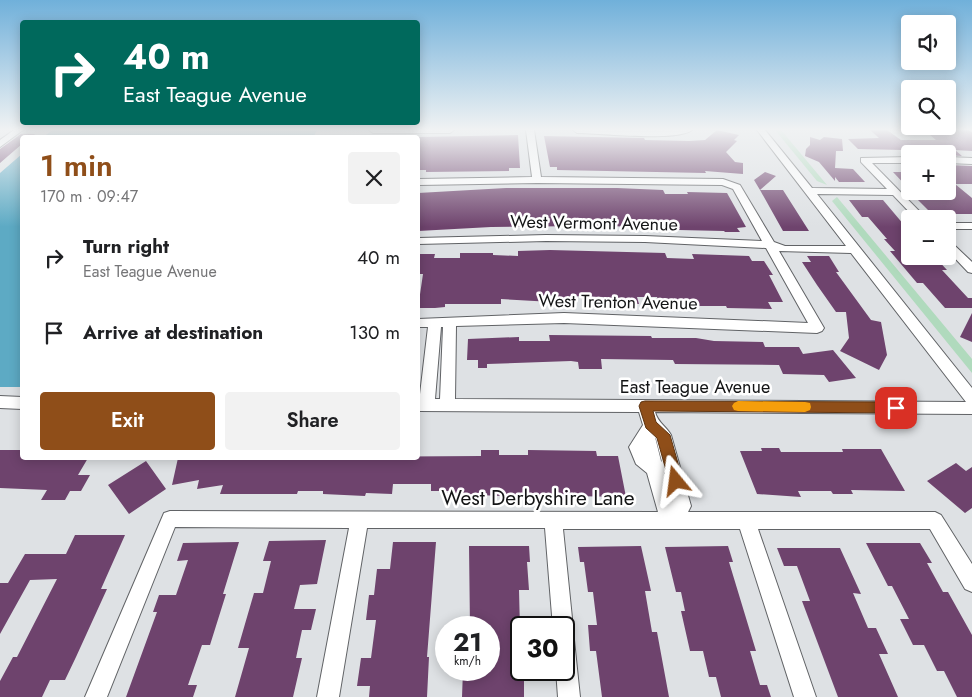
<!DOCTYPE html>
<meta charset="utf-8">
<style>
body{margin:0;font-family:Jost,sans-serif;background:#f2f2f2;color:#202124;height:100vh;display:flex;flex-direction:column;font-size:19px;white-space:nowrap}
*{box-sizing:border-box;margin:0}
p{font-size:16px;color:#757577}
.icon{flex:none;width:28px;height:28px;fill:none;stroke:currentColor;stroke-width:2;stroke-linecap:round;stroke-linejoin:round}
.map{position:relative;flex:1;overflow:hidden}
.sheet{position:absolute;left:20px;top:135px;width:400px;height:325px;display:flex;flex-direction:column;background:#fff;border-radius:5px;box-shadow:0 2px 12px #0003}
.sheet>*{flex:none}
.guide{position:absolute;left:20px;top:20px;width:400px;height:105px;border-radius:5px;box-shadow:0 2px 12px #0003;background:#00695c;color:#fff;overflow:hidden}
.controls{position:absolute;left:901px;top:15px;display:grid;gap:10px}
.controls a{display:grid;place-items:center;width:55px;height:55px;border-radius:5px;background:#fff;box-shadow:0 2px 12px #0003;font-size:25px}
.speed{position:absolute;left:435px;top:616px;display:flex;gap:10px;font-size:25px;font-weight:700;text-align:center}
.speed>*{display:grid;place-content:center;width:65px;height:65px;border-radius:50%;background:#fff;box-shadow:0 2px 12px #0003;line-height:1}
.speed small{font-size:12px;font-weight:400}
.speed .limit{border:2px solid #111;border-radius:8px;background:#fff;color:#111}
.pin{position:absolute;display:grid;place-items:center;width:42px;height:42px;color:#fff;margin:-21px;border-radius:10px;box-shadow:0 2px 8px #0006}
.me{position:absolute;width:55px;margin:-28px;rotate:344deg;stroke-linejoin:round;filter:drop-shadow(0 0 4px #0008)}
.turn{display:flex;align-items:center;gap:18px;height:105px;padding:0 20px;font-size:22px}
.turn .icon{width:65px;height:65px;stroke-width:2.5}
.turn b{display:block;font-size:35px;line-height:42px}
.round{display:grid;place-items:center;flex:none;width:52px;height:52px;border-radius:5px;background:#f2f2f2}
.head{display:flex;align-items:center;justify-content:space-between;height:85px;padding:0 20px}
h1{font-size:30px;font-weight:600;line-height:38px;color:#8f4e19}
.button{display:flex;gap:10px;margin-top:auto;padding:10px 20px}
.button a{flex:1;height:58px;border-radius:5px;background:#8f4e19;color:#fff;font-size:20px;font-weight:600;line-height:58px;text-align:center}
.button a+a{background:#f2f2f2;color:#202124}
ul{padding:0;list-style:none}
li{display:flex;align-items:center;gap:15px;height:75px;padding:0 20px}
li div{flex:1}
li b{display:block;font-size:19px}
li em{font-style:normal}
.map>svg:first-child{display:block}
</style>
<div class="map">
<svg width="972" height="697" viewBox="0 0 972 697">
<rect width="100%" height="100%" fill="#dee1e4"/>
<path fill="#b0dabd" d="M775 130H781L827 185 817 181Z
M837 197 972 359V373L832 201Z"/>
<path fill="#5daac4" d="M53 130H317L313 138 43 137Z
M22 154V387H0V173Z"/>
<path fill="#6e436d" d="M717 130 739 135 734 140 737 141 726 152 735 162 743 163V174L705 171 706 173 557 170V167H550L544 136 644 138 645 140 689 141 705 140Z
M870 130H887L901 140H936L924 130H968L972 132V151L955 150 962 156 948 155V151L858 149 848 139 879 138Z
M21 134H35L31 138H22V144L0 163V149Z
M518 135 520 168H509V171L426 172V170H418V137Z
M810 137 820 140 824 137 842 139 843 151H836L835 168 853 169 865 182H839L835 177V181L819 162 805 156 806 149 810 145Z
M948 165 972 166V184H955L972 198V214H932L915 197H948Z
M765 172 776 176 760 190 754 180Z
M893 172H910V190Z
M506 188H617L663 190 665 194H688L687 192 727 193 746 227 737 228 740 232H725L724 231 679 230 678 227 588 226 491 227 418 231V193Z
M760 190H783L809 231H783Z
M849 200H883L910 232V256H934L947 270H942L968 298H972V308H945L923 283H917L890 251H895L884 239H887L868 217H862Z
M550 250 665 253 667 258 694 259 692 254 749 256 752 261H764L773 275H769L783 302H768L772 309 727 308 726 306H671L670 302H659L657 297H637L639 304 622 303 604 302 603 297 570 296V303L501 299V304H445V307L435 308H418L423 274H418L420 254H435L434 258H460V253H493V255L518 256V251Z
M807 256H829L839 272H836L871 320 881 322 887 355 879 370 840 351 849 338 846 312H836L817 285 802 262H811Z
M972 313V342L960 337Z
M549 335 651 336 652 338H696L714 341 763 342 765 347H799L803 354 833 350 856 378 829 382 824 375 783 374 779 365 675 364 673 360 601 359 602 369H579L578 362 571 361 487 364V368H478V360H467L468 339 519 337V341H550Z
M761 448H779L781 452H843L842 449H881L905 491 851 490 853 494H833L831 491H798L801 497 757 494 740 451H762Z
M0 450H22V458H88L78 475H90L81 491H70L65 500H41L47 490 0 488Z
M481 450H499V455H528V450L596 451 597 456H618L626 497 569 496V499H555V498L449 494V491H431V484H393L392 494 366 493 365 496 323 494V491H298L297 494H220L223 485 197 489 199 480 172 485 178 458 481 456Z
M146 461 166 489 129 514 108 485Z
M956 463 966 471 972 467V508L965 513 927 481Z
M75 535H125L101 589H107L76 657 65 680H50L42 697H0V681L13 657H17L57 579 30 580 0 634V583H8L25 554H66Z
M326 540 317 584 300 585 294 609H316L311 630H302L296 658H302L293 697H235L249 648H238L254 593H263L271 561H263L269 541Z
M239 542 223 594H226L210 645H202L188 685H197L193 697H126L157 612H153L159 595H176L188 560 177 561 183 543Z
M393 542H436L427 657H429L427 697H369L370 686H357L361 658H371L376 620H366L369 595H374L377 569H390Z
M866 543H920L932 563H927L943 592H948L972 635V697H957L944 671H937L924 645H913L900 619H909L892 586H888Z
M469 546H529L530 562H527L529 590H519L521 670H533L534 680H524V697H462L463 670H489V628H470Z
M641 546 651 591H645L652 632H657L669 697H602L596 651H590L588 625H597L593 592H588L584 562H580L578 547Z
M728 546 733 562H729L756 651H750L760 685H767L771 697H721L716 677H709L703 651H690L681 611H685L681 592H676L665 547Z
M777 548H840L861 594 853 593 868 628H876L888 654H879L898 697H838L802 601H810L797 566H784Z"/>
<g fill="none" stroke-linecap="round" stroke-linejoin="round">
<g stroke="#616366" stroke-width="2">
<path id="minor" d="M14 130H23L0 147V140Z
M369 130H454L450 133H373Z
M526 130H534L541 177 723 179 740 185 774 242 785 246H846L757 130H765L812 188 887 189 861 162V158L910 157V163H872L927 219H916L893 195 817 194 972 388V414L655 412C658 423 666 426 671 435L691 506 688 512H935L941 515 972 564V592L965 589 930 529H758L816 697H794L740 529H563L573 628 571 633 574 640 580 697H558L556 670H564V628H553L545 528H367L339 697H317L349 528 175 527 107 697H85L164 513 170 511 658 512 647 473 636 464 629 447 643 425 639 412 418 411 428 327H418V319L564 313 808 323 766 248 645 242 546 241 418 244V238L546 235 645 236 762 241 733 189 722 185 537 183 418 185V179L532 177ZM779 251 851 253 966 402 455 399 456 326 564 323 817 333 822 331 824 328ZM441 327H443L440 399H435ZM655 437 656 439 662 462 661 461ZM665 472 673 503 664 473Z
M573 130H692C677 142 600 133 577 133Z
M948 157 972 158V164L948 163Z
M948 223H972V229H948Z
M948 242 952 243 972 262V273L968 272 948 251Z
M0 396 22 397V409L0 408Z"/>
</g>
<use href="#minor" fill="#fff" fill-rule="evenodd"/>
</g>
<linearGradient id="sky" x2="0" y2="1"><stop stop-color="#70b0da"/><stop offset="0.57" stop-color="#f0f2f3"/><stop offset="1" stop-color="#f0f2f3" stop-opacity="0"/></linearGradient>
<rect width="972" height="227" fill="url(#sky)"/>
<path fill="#8f4e19" stroke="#5d3310" d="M645 401 896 402 901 404 902 408 901 411 896 413 653 411 656 422 670 435 683 481 681 486 676 487 671 486 669 481 657 438 646 428 639 406 641 402Z"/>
<path fill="#f59e0b" d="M738 401 805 402 810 403 811 407 810 410 805 412 738 411 734 410 732 406 734 403Z"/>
<g text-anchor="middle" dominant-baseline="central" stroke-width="5" stroke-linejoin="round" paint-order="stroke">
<g font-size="18" fill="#141516" stroke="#fff">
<text transform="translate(594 223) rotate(1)">West Vermont Avenue</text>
<text transform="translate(618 302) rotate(1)">West Trenton Avenue</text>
<text x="695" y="387">East Teague Avenue</text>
</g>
<g font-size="21" fill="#141516" stroke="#fff">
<text x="538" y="498">West Derbyshire Lane</text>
</g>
</g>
</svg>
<div class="controls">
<a><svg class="icon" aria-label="sound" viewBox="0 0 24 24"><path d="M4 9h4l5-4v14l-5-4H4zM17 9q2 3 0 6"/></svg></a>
<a><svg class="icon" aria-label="search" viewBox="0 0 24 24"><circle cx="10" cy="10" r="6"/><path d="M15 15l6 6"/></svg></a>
<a>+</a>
<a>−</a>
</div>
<div class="speed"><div>21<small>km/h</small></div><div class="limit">30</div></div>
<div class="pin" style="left:896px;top:408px;background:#d93025"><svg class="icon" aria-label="arrive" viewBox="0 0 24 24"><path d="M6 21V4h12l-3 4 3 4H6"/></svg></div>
<svg class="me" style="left:676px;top:481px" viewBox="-20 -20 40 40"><path d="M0-17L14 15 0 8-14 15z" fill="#8f4e19" stroke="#fff" stroke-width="4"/></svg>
<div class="guide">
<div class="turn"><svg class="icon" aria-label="right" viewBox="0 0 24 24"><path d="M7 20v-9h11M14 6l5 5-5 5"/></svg><div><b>40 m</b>East Teague Avenue</div></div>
</div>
<section class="sheet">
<div class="head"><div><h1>1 min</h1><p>170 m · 09:47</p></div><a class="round"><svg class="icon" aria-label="close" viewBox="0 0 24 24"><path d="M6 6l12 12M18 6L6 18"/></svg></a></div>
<ul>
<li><svg class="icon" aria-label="right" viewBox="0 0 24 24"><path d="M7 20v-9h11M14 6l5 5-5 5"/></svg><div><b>Turn right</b><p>East Teague Avenue</p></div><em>40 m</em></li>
<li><svg class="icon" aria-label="arrive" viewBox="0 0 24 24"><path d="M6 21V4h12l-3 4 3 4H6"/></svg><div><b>Arrive at destination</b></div><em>130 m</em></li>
</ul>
<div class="button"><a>Exit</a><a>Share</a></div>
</section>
</div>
